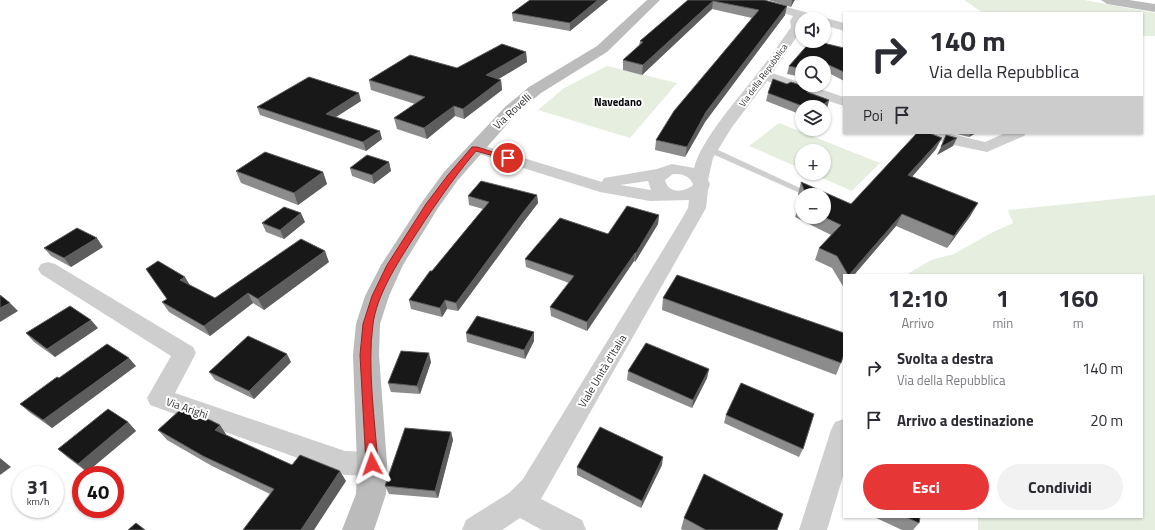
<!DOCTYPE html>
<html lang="it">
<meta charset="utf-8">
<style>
body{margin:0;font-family:"Titillium Web",sans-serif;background:#f2f2f3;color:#2b2b33;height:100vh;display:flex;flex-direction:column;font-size:15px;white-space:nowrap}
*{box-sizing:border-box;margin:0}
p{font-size:13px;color:#7c7c81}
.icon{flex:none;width:22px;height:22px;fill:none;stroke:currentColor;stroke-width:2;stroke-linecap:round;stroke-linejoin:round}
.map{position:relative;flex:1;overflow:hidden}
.sheet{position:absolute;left:843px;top:274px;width:300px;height:244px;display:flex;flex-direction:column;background:#fff;border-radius:0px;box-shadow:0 1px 3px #0004}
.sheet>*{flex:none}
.banner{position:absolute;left:843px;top:12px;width:300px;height:122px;border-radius:0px;box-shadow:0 1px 3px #0004;background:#fff;color:#2b2b33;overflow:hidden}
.buttons{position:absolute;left:795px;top:12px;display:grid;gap:8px}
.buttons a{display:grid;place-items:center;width:36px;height:36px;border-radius:50%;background:#fff;box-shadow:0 1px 3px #0004;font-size:20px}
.speed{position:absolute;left:12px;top:466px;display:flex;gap:8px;font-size:20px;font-weight:700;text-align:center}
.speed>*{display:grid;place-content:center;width:52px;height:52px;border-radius:50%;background:#fff;box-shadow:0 1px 3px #0004;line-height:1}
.speed small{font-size:10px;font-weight:400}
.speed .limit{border:6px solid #d22;background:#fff;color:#111}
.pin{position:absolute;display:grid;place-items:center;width:34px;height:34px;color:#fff;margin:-17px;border:2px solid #fff;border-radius:50%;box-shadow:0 1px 4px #0007}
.me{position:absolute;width:44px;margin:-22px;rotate:356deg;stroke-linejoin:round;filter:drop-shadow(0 0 3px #0008)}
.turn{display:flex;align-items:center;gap:14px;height:84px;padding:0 20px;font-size:18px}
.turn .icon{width:52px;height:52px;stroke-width:2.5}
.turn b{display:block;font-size:28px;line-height:34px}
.then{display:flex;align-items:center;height:38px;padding:0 20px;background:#0003;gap:8px;font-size:15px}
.eta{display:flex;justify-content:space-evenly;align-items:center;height:68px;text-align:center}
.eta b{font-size:24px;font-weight:700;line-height:28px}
.cta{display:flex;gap:8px;margin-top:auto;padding:8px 20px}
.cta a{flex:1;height:46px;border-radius:24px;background:#e63736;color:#fff;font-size:16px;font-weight:700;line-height:46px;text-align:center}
.cta a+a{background:#f2f2f3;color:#2b2b33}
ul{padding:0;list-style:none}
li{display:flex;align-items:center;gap:12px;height:52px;padding:0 20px}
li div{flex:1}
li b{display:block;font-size:15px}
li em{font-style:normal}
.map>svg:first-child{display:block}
</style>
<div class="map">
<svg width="1155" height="530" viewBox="0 0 1155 530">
<rect width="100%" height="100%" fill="#fff"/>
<path fill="#e6eee0" d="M964 0H1084L1155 13V36H1142V13H983Z
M607 66 677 83 630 138 538 110 564 88Z
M779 123 880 163 852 191 811 173H824V151H802V169L749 146Z
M1155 195V530H978V517H1142V275H906L931 260 954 254 991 233 1013 223 1008 210Z"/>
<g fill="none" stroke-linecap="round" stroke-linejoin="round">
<path fill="#cecece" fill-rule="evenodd" d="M708 148H714L815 195H804L708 152Z"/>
<path fill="#cecece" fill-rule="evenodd" d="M744 0H762L844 23V31L824 25V19H802V29L772 73 802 83V85H808L844 97V106L767 81 732 127 713 158 708 180 710 184 708 190 706 208 541 499 582 520 586 530H542L520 518 502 530H462L466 520 509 493 523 479 680 222 688 208 689 200 650 201 600 192 469 151 467 148 469 145 475 143 481 145 602 182 604 178 657 169 672 164 694 168C702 138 738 99 757 74 769 59 780 43 791 27L790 21 793 16 746 2ZM673 174C682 174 689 175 693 184L692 186C682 193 668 193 665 180ZM648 181 651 190 620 185Z
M923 133H947L985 142 1005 133H1026L1024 136 987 152 949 144 925 136Z
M48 262 55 264 193 347 196 353 175 393 345 451 372 452 381 455 385 464 381 473 372 476 345 475 150 405 147 398 171 356 41 274 38 269 41 264Z
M844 419V473L827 530H799L831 430 835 422Z"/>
<path fill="#bbb" fill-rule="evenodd" d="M647 0H660L607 52 541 93 517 113 458 180 438 208 403 265 389 296 380 324 379 355 387 464 386 494 374 530H342L356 494 357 464 353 355 356 324 365 296 381 265 422 202 444 172 505 107 529 87 597 46Z
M1101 0H1129L1155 4V12L1107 4Z"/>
</g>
<path fill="#8c8c8c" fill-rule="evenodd" d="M530 0H608L570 31 513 21 512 13Z
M688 0H764L785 15 705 122 685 157 655 150 656 140 752 18 712 9 642 75 623 70V60L639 46 640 41Z
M768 0H795L794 1 791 7Z
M844 48V81L827 72 802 63V82L801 81 802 77 787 74 789 66Z
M526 52 527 62 498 79 501 80 502 90 464 119 455 116 427 139 397 129 394 118 415 104 371 90 369 80 457 68Z
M809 92 829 100 827 108 824 107H802V115L766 101 768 93Z
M361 101 336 117 382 139 366 151 260 115 257 107Z
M953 133H976L969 137Z
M936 149 912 177 971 215 947 248 896 226 854 275H844V288L832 268 815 260 819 248 831 235 795 217 799 205 801 203 798 194 801 182 851 204ZM802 195H824V217H802Z
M389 162 391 171 374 184 352 176 350 168Z
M236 171 323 172 327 184 298 205 241 183Z
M537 195 538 203 525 220 458 311 447 309 442 317 411 309 409 300 432 271 483 209 469 205 468 196Z
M659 215 658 224 635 262 634 261 587 331 551 316 550 307 569 283 526 267 525 259 608 234Z
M305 222 284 239 266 232 262 223Z
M103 247 71 267 51 256 44 248Z
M329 262 264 310 253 303 210 336 169 312 162 302 190 285 215 298Z
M663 298 841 363 836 375 662 310Z
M98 328 55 357 34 342 26 333Z
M534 332V341L525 359 467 342 466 333Z
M291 362 254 399 215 380 209 372Z
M431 362 420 394 391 392 388 383Z
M136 366 52 428 29 412 20 404Z
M709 369 707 378 692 408 627 380 628 371Z
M726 415 803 449 799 457 724 423Z
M128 422 136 431 87 472 67 457 58 449Z
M220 425 227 436 292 465 346 481 270 494 212 466 167 440 158 430Z
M451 432 453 440 438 498 389 494 385 486Z
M662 465 641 508 577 475V467Z
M874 517H920L919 523 913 530H902Z
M684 518 777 530H683L681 529Z"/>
<path fill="#5d5d5d" d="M598 0H608L570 31V23Z
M792 0H795L794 1 791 7Z
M713 1 712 9 642 75 643 65Z
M787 6 785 15 705 122 685 157 687 147 706 112Z
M526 52 527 62 487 86 486 75Z
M829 65 827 72 824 76V71Z
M501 80 502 90 464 119 463 109Z
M359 93 361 101 328 122 326 114Z
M829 100 827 108 824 110V107H820Z
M454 106 455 116 427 139 424 128Z
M380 131 382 139 366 151 363 142Z
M971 133H976L969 137Z
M942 138 936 149 903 187 908 175Z
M957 138 953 146 937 155 941 147Z
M389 162 391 171 374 184 372 175Z
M323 172 327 184 298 205 294 193Z
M537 195 538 203 525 220 458 311 456 303 524 211Z
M978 203 971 215 947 248 954 236Z
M301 213 305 222 284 239 280 230Z
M902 214 896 226 854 275H849Z
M659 215 658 224 635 262 636 253Z
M97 238 103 247 71 267 64 258Z
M325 251 329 262 264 310 258 299Z
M635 253 634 261 587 331V322Z
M185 277 191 287 180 280Z
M248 293 253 303 210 336 204 326Z
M445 300 447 309 442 317 440 308Z
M10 303 18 311 0 322V308Z
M91 320 98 328 55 357 47 349Z
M534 332V341L525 359 524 350Z
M429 353 431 362 420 394 417 386Z
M287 354 291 362 254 399 249 391Z
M129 358 136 366 52 428 43 420Z
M709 369 707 378 692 408 693 400Z
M128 422 136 431 87 472 78 464Z
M220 425 227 436 215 430Z
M451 432 453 440 438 498 435 491Z
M663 457 662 465 641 508 642 501Z
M0 458 11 467 0 475Z
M340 471 346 481 314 530H301Z"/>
<path fill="#181818" stroke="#5d5d5d" d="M530 0H598L570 23 512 13Z
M688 0H764L787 6 706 112 687 147 656 140 674 111 759 10 713 1 643 65 623 60 643 42 640 41Z
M811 41H815L844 48V72L829 65 824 71V63H802V69L789 66Z
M502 44 526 52 486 75 501 80 463 109 454 106 424 128 394 118 425 97 369 80 410 55 457 68Z
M309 77 359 93 326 114 380 131 363 142 257 107Z
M773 79 787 84 791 82 810 88 807 92 829 100 820 107H805L768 93Z
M917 133H929L942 138 908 175 978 203 954 236 902 214 849 275H848L837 256 819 248 841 225 824 217V195H806L801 182 851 204Z
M946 135 957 138 941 147Z
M265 152 323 172 294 193 236 171Z
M367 155 389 162 372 175 350 168Z
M481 181 537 195 524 211 456 303 445 300 440 308 409 300 430 271H432L489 202 468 196Z
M802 202V207L799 205Z
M627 206 659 215 636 253H635L587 322 550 307 574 276 525 259 560 218 608 234Z
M284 207 301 213 280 230 262 223Z
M77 228 97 238 64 258 44 248Z
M301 239 325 251 258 299 248 293 204 326 162 302 167 299 146 269 158 261 185 277 180 280 215 298Z
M677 275 844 333V354L841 363 663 298Z
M0 295 10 303 0 308Z
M70 306 91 320 47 349 26 333Z
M477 316 534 332 524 350 466 333Z
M248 336 287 354 249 391 209 372Z
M646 343 709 369 693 400 628 371Z
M107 344 129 358 43 420 20 404 57 377 59 378Z
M401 351 429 353 417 386 388 383Z
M741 383 814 414 803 449 726 415Z
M108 409 128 422 78 464 58 449Z
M180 410 210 420 220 425 215 430 292 465 300 455 340 471 301 530H243L274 489 203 456 158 430Z
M600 427 663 457 642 501 577 467Z
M405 428 451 432 435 491 385 486Z
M704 474 783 514 777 530H706L684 518Z
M906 517H920L919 523Z
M136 523 145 530H128Z"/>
<path fill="#e63736" stroke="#962423" d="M472 147H477L512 158 508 160 476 151C451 181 430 212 409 245 394 269 377 296 373 324 367 366 375 422 378 464L376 468 372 469 368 468 366 464 360 355 363 324 372 296 387 265 426 204 448 175Z"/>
<g text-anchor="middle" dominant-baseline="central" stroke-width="4" stroke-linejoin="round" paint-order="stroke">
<g font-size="9" fill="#313131" stroke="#fff">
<text transform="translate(763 75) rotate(-54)">Via della Repubblica</text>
</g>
<g font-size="11" font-weight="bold" fill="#000" stroke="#fff">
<text x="618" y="102">Navedano</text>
</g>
<g font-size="11" fill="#313131" stroke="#fff">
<text transform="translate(512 111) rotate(-43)">Via Rovelli</text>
<text transform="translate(602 371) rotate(-59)">Viale Unità d'Italia</text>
<text transform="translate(187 408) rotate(19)">Via Arighi</text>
</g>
</g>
</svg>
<div class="buttons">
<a><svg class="icon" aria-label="sound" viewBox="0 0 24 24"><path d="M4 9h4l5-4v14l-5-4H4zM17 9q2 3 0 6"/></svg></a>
<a><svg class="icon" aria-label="search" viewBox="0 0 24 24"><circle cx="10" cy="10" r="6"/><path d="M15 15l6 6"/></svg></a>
<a><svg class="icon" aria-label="layers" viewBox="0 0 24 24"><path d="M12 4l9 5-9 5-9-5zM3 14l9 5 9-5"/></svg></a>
<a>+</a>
<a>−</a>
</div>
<div class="speed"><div>31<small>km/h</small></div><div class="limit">40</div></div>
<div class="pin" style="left:508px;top:158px;background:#d93025"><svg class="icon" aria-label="arrive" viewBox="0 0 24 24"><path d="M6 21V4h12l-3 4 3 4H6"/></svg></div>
<svg class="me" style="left:372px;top:464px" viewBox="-20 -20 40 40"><path d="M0-17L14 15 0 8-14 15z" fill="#e63736" stroke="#fff" stroke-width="4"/></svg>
<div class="banner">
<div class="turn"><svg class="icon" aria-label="right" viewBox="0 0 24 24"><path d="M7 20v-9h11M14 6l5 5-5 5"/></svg><div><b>140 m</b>Via della Repubblica</div></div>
<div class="then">Poi<svg class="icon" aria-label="arrive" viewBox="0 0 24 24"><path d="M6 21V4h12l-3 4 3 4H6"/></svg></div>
</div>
<section class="sheet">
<div class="eta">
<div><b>12:10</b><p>Arrivo</p></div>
<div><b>1</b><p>min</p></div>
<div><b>160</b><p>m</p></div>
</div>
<ul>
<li><svg class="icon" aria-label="right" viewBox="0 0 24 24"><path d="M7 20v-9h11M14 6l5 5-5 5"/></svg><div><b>Svolta a destra</b><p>Via della Repubblica</p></div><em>140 m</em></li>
<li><svg class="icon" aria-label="arrive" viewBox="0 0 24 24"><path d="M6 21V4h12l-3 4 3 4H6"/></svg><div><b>Arrivo a destinazione</b></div><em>20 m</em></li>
</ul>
<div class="cta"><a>Esci</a><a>Condividi</a></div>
</section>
</div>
